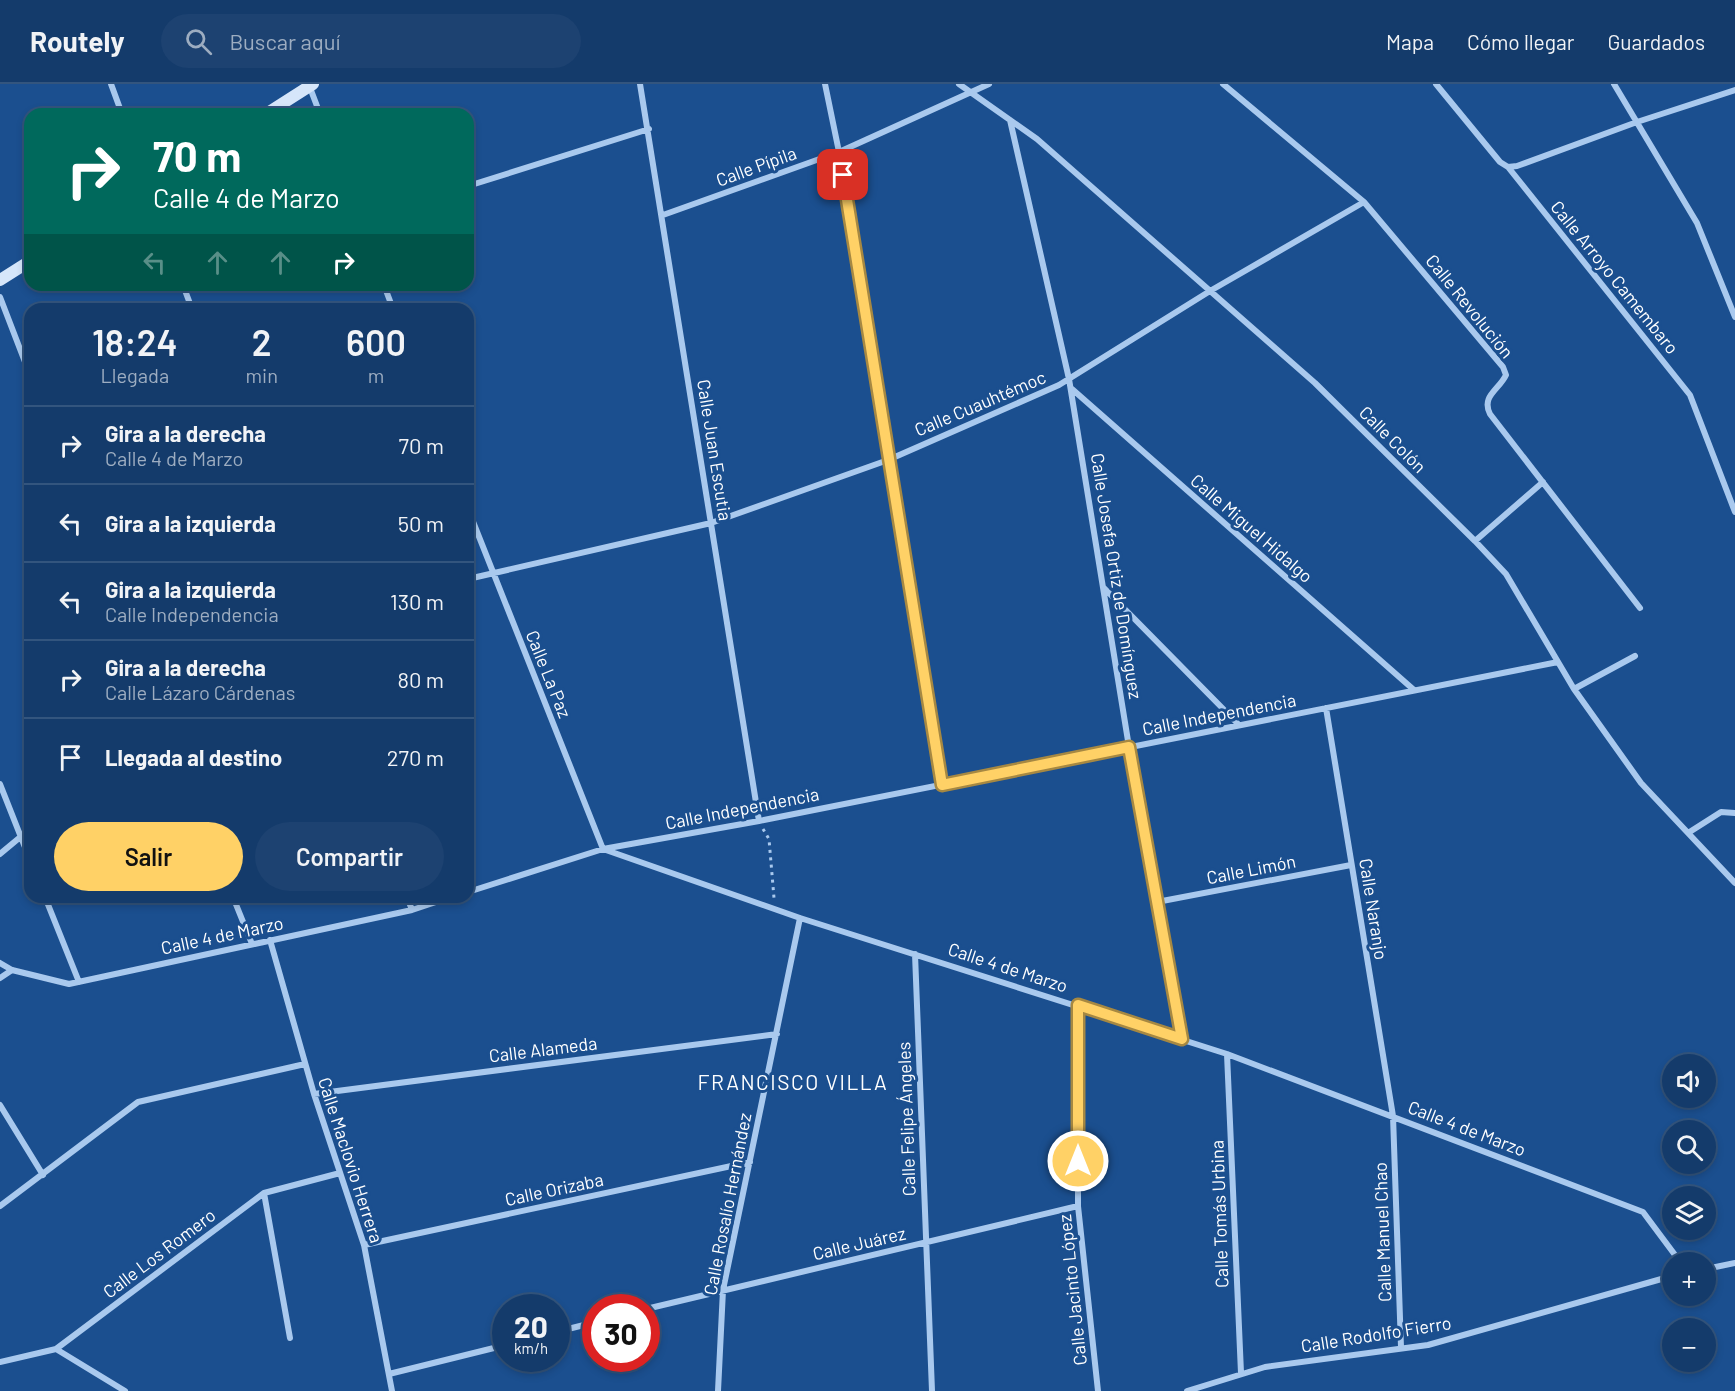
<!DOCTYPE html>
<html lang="es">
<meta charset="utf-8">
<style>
body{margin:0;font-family:Barlow,sans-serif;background:#1d4271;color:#f1f3f6;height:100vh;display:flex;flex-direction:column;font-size:22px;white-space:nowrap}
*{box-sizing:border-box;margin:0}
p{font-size:20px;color:#9dadc1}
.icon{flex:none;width:33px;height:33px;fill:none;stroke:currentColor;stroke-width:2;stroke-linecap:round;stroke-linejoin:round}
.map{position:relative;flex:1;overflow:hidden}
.sheet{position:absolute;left:24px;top:219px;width:450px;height:600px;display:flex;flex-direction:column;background:#143b6b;border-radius:18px;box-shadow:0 3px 9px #0003,0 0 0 2px #33557e}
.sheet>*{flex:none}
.top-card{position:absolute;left:24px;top:24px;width:450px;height:183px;border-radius:18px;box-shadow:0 3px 9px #0003,0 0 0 2px #33557e;background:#00695c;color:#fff;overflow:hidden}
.buttons{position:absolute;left:1662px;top:970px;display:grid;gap:12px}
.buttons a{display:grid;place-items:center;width:54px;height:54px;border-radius:50%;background:#143b6b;box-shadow:0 3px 9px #0003,0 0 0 2px #33557e;font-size:30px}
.speed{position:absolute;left:492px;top:1210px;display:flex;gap:12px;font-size:30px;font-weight:700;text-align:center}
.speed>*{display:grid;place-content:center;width:78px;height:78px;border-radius:50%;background:#143b6b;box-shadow:0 3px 9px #0003,0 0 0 2px #33557e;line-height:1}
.speed small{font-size:15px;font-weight:400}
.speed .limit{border:9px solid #d22;background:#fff;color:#111}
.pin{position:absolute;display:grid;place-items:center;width:51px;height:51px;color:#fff;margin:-26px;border-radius:12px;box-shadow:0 3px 9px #0006}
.me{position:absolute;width:66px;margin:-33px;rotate:0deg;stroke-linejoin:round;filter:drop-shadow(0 0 4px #0008)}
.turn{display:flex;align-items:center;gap:21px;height:126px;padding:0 30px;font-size:27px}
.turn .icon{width:78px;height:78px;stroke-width:2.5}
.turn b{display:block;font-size:42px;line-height:51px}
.lanes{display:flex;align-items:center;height:57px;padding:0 30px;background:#0003;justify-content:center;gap:30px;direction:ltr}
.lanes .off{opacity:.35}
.eta{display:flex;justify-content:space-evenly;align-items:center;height:102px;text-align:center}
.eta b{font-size:36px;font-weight:600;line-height:42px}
.action{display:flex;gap:12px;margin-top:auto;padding:12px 30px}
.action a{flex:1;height:69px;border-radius:36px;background:#ffd166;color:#111;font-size:24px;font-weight:600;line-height:69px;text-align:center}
.action a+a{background:#1d4271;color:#f1f3f6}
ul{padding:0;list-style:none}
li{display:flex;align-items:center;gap:18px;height:78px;padding:0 30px;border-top:2px solid #33557e}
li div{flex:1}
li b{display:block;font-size:22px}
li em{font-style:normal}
header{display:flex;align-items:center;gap:36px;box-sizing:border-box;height:84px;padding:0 30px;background:#143b6b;border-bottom:2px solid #33557e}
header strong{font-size:28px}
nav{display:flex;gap:33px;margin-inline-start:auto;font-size:21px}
.search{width:420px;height:54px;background:#1d4271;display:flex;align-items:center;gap:15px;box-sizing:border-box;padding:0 21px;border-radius:33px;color:#9dadc1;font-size:22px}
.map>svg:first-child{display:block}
</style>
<header>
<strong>Routely</strong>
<div class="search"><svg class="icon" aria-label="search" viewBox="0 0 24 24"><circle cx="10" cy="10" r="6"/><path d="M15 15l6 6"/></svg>Buscar aquí</div>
<nav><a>Mapa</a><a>Cómo llegar</a><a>Guardados</a></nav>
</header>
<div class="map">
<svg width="1735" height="1307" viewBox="0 0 1735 1307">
<rect width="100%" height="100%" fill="#1b4f8f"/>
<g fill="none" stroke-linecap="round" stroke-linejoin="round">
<path stroke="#a9c9ee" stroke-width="3" stroke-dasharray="3 4.5" stroke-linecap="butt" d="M763 745 769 755 774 814"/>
<path stroke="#a9c9ee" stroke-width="6" d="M111 0 122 30
M640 0 759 737
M825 0 839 68 942 701
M959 0 1037 55 1315 299 1475 457 1506 490 1574 605 1641 699 1735 799
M1223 0 1364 118 1503 283 1506 291C1499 306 1481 312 1490 330L1640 524
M1436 0 1500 78 1508 83 1690 311 1735 428
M1614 0 1697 139 1735 233
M309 1 320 30
M1010 36 1069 295 1129 663 1182 955
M1508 83 1517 82 1637 38 1735 6
M468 102 649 45
M663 131 839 68 989 0
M183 201 192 225
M384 201 393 225
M0 213 30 291
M1072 305 1414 606
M468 425 603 765
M1475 457 1543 398
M468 495 711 439 888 376 1059 301 1210 207 1364 118
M1103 503 1239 641
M1574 605 1635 572
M1326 624 1393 1032 1401 1263
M0 700 30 776
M1688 749 1721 728 1735 729
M603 765 800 834 1227 970 1643 1128 1681 1179
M0 770 30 745
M468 808 603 765 759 737 1558 578
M45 813 79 898
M233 813 252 860
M407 813 412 826
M1157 818 1351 781
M270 856 314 1010 364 1161 392 1307
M915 870 932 1307
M0 879 12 886 69 900 412 826 451 813
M0 894 12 886
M1078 921V1122L1098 1307
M1227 970 1241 1289
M314 1010 777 950
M0 1021 43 1091
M264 1109 290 1254
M0 1122 138 1018 305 980
M364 1161 750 1078
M1706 1185 1735 1179
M646 1225 1078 1122
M556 1248 596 1238
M56 1265 125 1307
M0 1278 56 1265 264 1109 340 1089
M389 1290 506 1261
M718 1307 723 1206 800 834
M1187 1307 1265 1283 1428 1261 1672 1192"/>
<path stroke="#d6e6fa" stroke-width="12" d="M266 30 313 0
M0 196 30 177"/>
</g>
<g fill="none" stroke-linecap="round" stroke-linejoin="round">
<g stroke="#a68842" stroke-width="15">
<path id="route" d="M843 91 942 701 1129 663 1182 955 1078 921V1077"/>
</g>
<use href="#route" stroke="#ffd166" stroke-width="10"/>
</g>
<g text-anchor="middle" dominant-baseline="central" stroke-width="6" stroke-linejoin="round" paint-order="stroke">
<g font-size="18" fill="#fff" stroke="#1b4f8f">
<text transform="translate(756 82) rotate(-20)">Calle Pípila</text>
<text transform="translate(1615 193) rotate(51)">Calle Arroyo Camembaro</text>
<text transform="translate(1470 222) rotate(51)">Calle Revolución</text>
<text transform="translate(980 319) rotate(-23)">Calle Cuauhtémoc</text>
<text transform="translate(1393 355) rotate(45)">Calle Colón</text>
<text transform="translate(715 366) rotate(81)">Calle Juan Escutia</text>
<text transform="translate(1252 444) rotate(41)">Calle Miguel Hidalgo</text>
<text transform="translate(1117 492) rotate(81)">Calle Josefa Ortiz de Domínguez</text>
<text transform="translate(549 590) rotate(68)">Calle La Paz</text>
<text transform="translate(1219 630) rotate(-11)">Calle Independencia</text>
<text transform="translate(742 724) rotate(-11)">Calle Independencia</text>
<text transform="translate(1251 785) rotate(-11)">Calle Limón</text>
<text transform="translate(1374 825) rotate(81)">Calle Naranjo</text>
<text transform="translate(222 851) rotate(-12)">Calle 4 de Marzo</text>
<text transform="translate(1008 883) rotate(18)">Calle 4 de Marzo</text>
<text transform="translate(543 965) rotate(-7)">Calle Alameda</text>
<text transform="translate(906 1035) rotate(-92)">Calle Felipe Ángeles</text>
<text transform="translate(1467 1044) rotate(21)">Calle 4 de Marzo</text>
<text transform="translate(351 1076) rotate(72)">Calle Maclovio Herrera</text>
<text transform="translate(554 1105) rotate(-12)">Calle Orizaba</text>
<text transform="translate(727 1120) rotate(-79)">Calle Rosalío Hernández</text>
<text transform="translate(1219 1130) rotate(-92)">Calle Tomás Urbina</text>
<text transform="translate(1382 1148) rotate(-92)">Calle Manuel Chao</text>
<text transform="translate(859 1159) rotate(-13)">Calle Juárez</text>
<text transform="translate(159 1169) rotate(-37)">Calle Los Romero</text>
<text transform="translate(1072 1206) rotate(-96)">Calle Jacinto López</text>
<text transform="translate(1376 1250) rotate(-9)">Calle Rodolfo Fierro</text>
</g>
<g font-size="21" letter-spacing="1.5" fill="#fff" stroke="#1b4f8f">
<text x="793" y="997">FRANCISCO VILLA</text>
</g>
</g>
</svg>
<div class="buttons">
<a><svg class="icon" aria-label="sound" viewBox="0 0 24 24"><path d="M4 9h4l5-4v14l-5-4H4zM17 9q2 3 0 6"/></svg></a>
<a><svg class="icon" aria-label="search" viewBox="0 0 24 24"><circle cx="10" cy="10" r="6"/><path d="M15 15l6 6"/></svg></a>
<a><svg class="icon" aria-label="layers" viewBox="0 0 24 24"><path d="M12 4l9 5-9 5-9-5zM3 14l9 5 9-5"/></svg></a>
<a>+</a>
<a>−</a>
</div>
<div class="speed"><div>20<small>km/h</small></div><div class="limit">30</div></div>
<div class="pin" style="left:843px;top:91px;background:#d93025"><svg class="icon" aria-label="arrive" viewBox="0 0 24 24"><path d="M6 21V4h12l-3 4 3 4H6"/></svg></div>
<svg class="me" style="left:1078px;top:1077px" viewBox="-20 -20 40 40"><circle r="17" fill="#ffd166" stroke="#fff" stroke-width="3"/><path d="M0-11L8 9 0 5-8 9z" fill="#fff"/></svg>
<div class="top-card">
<div class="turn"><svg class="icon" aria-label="right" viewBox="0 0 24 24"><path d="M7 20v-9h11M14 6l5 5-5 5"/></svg><div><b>70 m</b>Calle 4 de Marzo</div></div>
<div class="lanes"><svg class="icon off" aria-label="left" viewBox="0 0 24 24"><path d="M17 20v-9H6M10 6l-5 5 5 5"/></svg><svg class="icon off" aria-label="ahead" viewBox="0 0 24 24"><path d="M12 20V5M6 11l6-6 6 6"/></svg><svg class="icon off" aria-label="ahead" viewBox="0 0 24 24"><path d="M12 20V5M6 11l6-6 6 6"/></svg><svg class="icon" aria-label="right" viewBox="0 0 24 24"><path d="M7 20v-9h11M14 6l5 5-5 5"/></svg></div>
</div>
<section class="sheet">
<div class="eta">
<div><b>18:24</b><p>Llegada</p></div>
<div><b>2</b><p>min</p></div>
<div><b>600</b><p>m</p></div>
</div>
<ul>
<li><svg class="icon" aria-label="right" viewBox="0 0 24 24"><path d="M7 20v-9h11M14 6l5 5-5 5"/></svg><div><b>Gira a la derecha</b><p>Calle 4 de Marzo</p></div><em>70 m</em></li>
<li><svg class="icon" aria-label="left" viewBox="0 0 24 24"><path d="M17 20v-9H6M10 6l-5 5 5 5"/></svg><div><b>Gira a la izquierda</b></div><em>50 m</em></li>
<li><svg class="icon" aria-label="left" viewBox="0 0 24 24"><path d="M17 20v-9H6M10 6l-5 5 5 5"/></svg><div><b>Gira a la izquierda</b><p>Calle Independencia</p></div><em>130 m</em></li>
<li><svg class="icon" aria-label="right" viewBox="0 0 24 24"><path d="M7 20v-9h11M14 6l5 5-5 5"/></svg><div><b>Gira a la derecha</b><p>Calle Lázaro Cárdenas</p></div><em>80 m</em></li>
<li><svg class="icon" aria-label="arrive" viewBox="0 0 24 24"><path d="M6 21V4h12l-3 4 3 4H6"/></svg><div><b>Llegada al destino</b></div><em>270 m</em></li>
</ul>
<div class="action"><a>Salir</a><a>Compartir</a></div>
</section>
</div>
